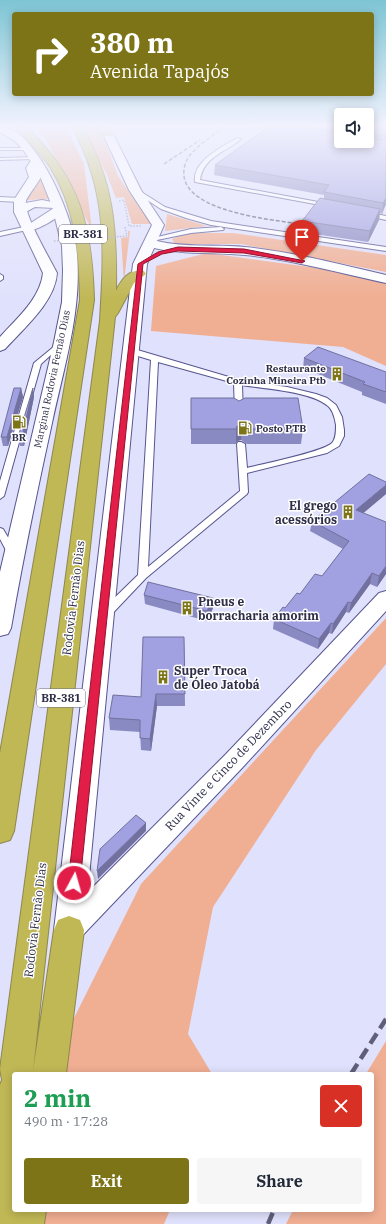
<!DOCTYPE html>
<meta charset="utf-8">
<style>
body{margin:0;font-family:"IBM Plex Serif",serif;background:#f6f6f7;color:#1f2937;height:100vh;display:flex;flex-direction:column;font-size:15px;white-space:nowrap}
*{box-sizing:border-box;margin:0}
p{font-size:13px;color:#747a83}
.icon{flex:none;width:22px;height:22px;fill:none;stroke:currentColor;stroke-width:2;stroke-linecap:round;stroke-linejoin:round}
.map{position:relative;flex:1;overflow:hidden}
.side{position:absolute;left:12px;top:1072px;width:362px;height:140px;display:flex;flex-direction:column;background:#fff;border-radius:4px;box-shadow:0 2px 10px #0003}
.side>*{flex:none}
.banner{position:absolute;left:12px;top:12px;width:362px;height:84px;border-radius:4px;box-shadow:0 2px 10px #0003;background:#7d7417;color:#fff;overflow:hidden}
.buttons{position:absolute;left:334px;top:108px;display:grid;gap:8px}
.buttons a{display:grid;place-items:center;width:40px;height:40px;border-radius:4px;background:#fff;box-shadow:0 2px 10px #0003;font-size:20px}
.pin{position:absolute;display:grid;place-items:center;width:34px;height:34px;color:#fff;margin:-41px -17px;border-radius:50% 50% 50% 0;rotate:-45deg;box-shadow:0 0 4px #0007}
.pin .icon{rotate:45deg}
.me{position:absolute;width:44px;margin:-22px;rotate:6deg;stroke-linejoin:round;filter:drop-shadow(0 0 3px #0008)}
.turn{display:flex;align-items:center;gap:14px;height:84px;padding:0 12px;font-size:18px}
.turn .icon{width:52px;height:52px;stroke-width:2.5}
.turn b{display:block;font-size:28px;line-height:34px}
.round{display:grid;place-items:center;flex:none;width:42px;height:42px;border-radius:4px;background:#f6f6f7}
.head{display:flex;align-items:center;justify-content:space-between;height:68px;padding:0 12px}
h1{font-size:24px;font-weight:700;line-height:30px;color:#1e9e55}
.action{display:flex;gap:8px;margin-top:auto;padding:8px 12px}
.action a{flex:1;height:46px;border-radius:4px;background:#7d7417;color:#fff;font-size:16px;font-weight:700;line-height:46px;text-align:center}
.action a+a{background:#f6f6f7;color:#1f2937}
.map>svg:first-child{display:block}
</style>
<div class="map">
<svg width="386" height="1224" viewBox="0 0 386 1224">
<rect width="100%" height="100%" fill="#e0e1fc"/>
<path fill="#f0ae92" d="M35 127H66L84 164 92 230 46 140Z
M83 127H95L102 132 118 176 151 224H132L124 197 116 198 107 175Z
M41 179 49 199 27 200Z
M167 214 207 226 165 231Z
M128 231H130L124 281 121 238 128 237Z
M187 233H233L386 255V272L241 244H175L172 239Z
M207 253 317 268 386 282V366L343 347 151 331 156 266Z
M386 618V664L316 750 213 907 188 1034 212 1074H64L71 1024 141 884Z
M386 1041V1224H286L293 1210H372V1074H366Z
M44 1210H170L164 1224H42Z"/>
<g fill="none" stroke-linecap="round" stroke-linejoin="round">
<g stroke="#57558f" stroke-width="2">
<path id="service" d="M254 127H266L282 131 280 132Z
M237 138 241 139C226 152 203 157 200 180L329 204 331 205V207L195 182C192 161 222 147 237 138Z
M0 148H28L30 149 28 150H0Z
M36 157V159H34L0 160V158Z
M135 188 165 207 211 221 386 247V251L211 225 186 218 161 209 133 191 132 190Z
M0 197 20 198 23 200 20 202 0 201Z
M366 212 386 216V220L364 215 363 214Z
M29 226 31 227V229L0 236V232Z
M221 227 224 229 223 230 191 233 152 241 149 239 191 229Z
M0 274 3 276V279L0 281Z
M62 340 64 341V343L41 364 4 496 0 499V481L34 363Z
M128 349H134L239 380 287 387 316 394 327 398 336 405 342 417 344 430V436L339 446 327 453 247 473 248 492 247 494 146 578 109 617H101L100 614 101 611 138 575 151 360 128 353ZM158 362 234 383 235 413 239 415 243 413 242 385C264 389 311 391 328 406 333 410 335 419 336 425 336 431 336 439 332 443 323 452 262 464 247 468L245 444 241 442H238L237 444 240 491 148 567Z
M0 528 3 529 18 554 16 556H10L8 554 0 539Z"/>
</g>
<g stroke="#57558f" stroke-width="2">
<path id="minor" d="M42 200 62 204 65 210C58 218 35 233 25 230L23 228 54 208 35 207 20 215 14 212 25 203Z
M386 591V611L242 768 79 939 69 943 59 939 55 930 59 921 226 754 379 593Z"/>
</g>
<g stroke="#57558f" stroke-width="2">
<path id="tertiary" d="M36 158 42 161 38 168 41 177C38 183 27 197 26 201 23 214 50 259 57 273 55 302 24 328 5 349L0 351V337C17 318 40 299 43 273L14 212V200L29 177 26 168 32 159Z"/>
</g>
<g stroke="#57558f" stroke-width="2">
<path id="secondary" d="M0 127C19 127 31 146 41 160 56 183 71 219 76 246 84 305 64 366 52 423 37 491 23 559 11 628L8 634 0 636V572L54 342 62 302 63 270 62 246 52 206 40 176 24 151 15 141 0 132Z
M108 131 113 134 141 190 164 225 157 241C186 248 216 244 245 247 293 252 339 264 386 275V283C339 273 293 260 245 255 215 252 184 255 154 248L147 264 84 930 80 940 69 944 58 940 54 930 133 264 152 225 129 190 103 134Z"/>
</g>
<g stroke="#8d8750" stroke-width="2">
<path id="motorway" d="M16 127H27C81 181 92 226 94 300L14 831 10 840 0 843V753L80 300C79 253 76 208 50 167 40 152 27 141 16 127Z
M72 127H82C114 181 117 230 116 291 121 280 130 268 144 271L146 274 134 283 118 313 115 317 33 1071 54 930 58 920 69 916 80 920 84 930 66 1074H14V1210H46L44 1224H0V1085L2 1080 0 1069 100 321C104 251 108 191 72 127Z
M94 127H106L113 134 112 136H104Z"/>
</g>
<path stroke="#a8a9c4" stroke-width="1.5" stroke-dasharray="1.5 1.5" stroke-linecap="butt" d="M119 201 124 200 129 226H141
M125 227 127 236"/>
<use href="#service" fill="#fff" fill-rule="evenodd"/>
<use href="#minor" fill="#fff" fill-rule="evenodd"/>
<use href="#tertiary" fill="#fff" fill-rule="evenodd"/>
<use href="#secondary" fill="#fff" fill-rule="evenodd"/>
<use href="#motorway" fill="#c0b755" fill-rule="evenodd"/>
<path stroke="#5f5f79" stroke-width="1.5" stroke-dasharray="4 2" stroke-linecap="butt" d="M224 127C214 135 190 150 186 162 168 209 265 219 294 223
M164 164 200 140"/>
<path stroke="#5f5f79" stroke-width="4.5" stroke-dasharray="12 6" stroke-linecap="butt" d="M351 1074 386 1019
M268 1224 274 1210"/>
<path stroke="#a8a9c4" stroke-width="1.5" stroke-dasharray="1.5 1.5" stroke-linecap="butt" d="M54 241 127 236"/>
</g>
<path fill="#8a8ac2" d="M268 127H341V141H367V127H386V206H385L382 214 380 213 379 220 368 242 301 232 302 221 324 198V195L214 175 215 165Z
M304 358 386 372V404L362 395V392L303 368Z
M21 388 23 397 8 446H3L1 437Z
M34 397 24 446H20L18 437Z
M191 398 303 429 301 444H247L241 440 237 441 236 444H191Z
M386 494 363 513 386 574 377 587 370 584 349 613 346 612 332 634 329 633 318 649 273 629 274 619 300 594 322 576 343 549 310 531 312 521Z
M144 595 213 598V608L207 621 145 604Z
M184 637 185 706H157L151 751 141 750 140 732 110 730 109 718 141 697Z"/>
<path fill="#71709e" d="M386 198 385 206 382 214 383 203Z
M380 209 379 220 368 242 370 231Z
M21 388 23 397 8 446 7 437Z
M33 388 34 397 24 446 22 437Z
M242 425 241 440 237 441 236 444V429L237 426Z
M386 485V494L354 521 356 510Z
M386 566V574L377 587 379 576Z
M372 573 370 584 349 613 351 603Z
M213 598V608L207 621V611Z
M348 602 346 612 332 634 333 624Z
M331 623 329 633 318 649 319 639Z
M156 694 157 706 151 751 150 739Z
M146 823V831L98 879 97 871Z"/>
<path fill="#a1a0e1" stroke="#71709e" d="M268 127H303L341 134V141H367V138L386 141V198L383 203 324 192 329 185 215 165Z
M332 127H341V129Z
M367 127H386V136L367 133Z
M320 198 380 209 370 231 302 221Z
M318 347 386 372V392L363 384 365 382 304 358Z
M14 388H21L7 437H1Z
M33 388 22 437H18Z
M191 398H234L239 401 245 398H298L303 429H247L242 425 237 426 236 429H191Z
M369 474 386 482V485L356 510 386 522V566L379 576 372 573 351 603 348 602 333 624 331 623 319 639 274 619 283 607 285 608 297 593 300 594 315 574 322 576 349 541 312 521Z
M148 582 213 598 207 611 144 595Z
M143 637H184L185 694H156L150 739 140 738V720L109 718 113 695 141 697Z
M136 815 146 823 97 871 100 849Z"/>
<linearGradient id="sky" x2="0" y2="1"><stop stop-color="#7ec5d4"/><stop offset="0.42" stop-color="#f1f2fe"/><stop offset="1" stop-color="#f1f2fe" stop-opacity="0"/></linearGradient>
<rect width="386" height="299" fill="url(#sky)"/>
<path fill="#e11d48" stroke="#92132f" d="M178 247 244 249 305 261 302 263 244 253 178 251 162 254 143 264 80 883 78 887 74 889 70 887 68 883 138 264 158 252Z"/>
<defs>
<g id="building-bare" transform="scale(1.08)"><path d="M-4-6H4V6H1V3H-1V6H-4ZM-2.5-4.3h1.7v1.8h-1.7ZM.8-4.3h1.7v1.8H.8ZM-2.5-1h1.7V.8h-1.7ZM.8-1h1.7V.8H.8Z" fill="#7d7417" stroke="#fff" stroke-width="2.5" paint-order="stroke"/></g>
<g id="fuel-bare" transform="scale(1.08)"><path d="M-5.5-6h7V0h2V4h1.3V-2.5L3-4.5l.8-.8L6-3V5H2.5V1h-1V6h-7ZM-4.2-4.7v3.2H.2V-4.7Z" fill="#7d7417" stroke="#fff" stroke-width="2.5" paint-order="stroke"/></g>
</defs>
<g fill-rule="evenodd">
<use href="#building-bare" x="337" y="374"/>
<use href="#fuel-bare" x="19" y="422"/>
<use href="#fuel-bare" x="245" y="428"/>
<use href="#building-bare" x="348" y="512"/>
<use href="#building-bare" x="187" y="608"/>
<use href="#building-bare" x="163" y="677"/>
</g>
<g text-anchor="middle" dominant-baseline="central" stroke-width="3" stroke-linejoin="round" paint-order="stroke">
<g font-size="10" font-weight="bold" fill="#2e2e48" stroke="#fff" text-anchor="end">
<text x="326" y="368">Restaurante<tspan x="326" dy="12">Cozinha Mineira Ptb</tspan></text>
<text x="256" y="428" text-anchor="start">Posto PTB</text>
<text x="19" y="437" text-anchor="middle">BR</text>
</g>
<g font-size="10" fill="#2e2e48" stroke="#fff">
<text transform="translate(52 379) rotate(-78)">Marginal Rodovia Fernão Dias</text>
</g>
<g fill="#fff" stroke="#6d6d7f" stroke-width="1">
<rect x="59" y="225" width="48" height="18" rx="3"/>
<rect x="37" y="689" width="48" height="18" rx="3"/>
</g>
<g font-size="11" font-weight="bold" fill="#2e2e48">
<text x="83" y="234">BR-381</text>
<text x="61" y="698">BR-381</text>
</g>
<g font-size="12" font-weight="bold" fill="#2e2e48" stroke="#fff" text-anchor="start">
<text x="337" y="505" text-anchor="end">El grego<tspan x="337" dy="14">acessórios</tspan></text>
<text x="198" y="601">Pneus e<tspan x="198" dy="14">borracharia amorim</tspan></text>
<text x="174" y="670">Super Troca<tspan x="174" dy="14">de Óleo Jatobá</tspan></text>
</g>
<g font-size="12" fill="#2e2e48" stroke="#fff">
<text transform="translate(73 598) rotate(-83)">Rodovia Fernão Dias</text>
<text transform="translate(228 765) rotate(-46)">Rua Vinte e Cinco de Dezembro</text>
<text transform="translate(35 920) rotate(-83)">Rodovia Fernão Dias</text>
</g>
</g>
</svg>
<div class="buttons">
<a><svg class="icon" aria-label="sound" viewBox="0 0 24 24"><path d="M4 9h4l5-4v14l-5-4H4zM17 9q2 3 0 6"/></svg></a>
</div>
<div class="pin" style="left:302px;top:261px;background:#d93025"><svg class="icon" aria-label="arrive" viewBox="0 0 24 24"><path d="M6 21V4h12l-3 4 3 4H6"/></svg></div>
<svg class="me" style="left:74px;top:883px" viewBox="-20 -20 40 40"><circle r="17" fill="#e11d48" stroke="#fff" stroke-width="3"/><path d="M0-11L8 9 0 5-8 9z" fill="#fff"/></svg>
<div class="banner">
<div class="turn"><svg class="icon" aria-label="right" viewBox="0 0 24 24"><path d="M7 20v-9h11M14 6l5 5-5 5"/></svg><div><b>380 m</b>Avenida Tapajós</div></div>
</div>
<section class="side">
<div class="head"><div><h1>2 min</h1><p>490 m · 17:28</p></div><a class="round" style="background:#d93025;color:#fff"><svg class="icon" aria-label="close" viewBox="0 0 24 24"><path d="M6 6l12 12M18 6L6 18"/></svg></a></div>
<div class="action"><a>Exit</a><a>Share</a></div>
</section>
</div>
